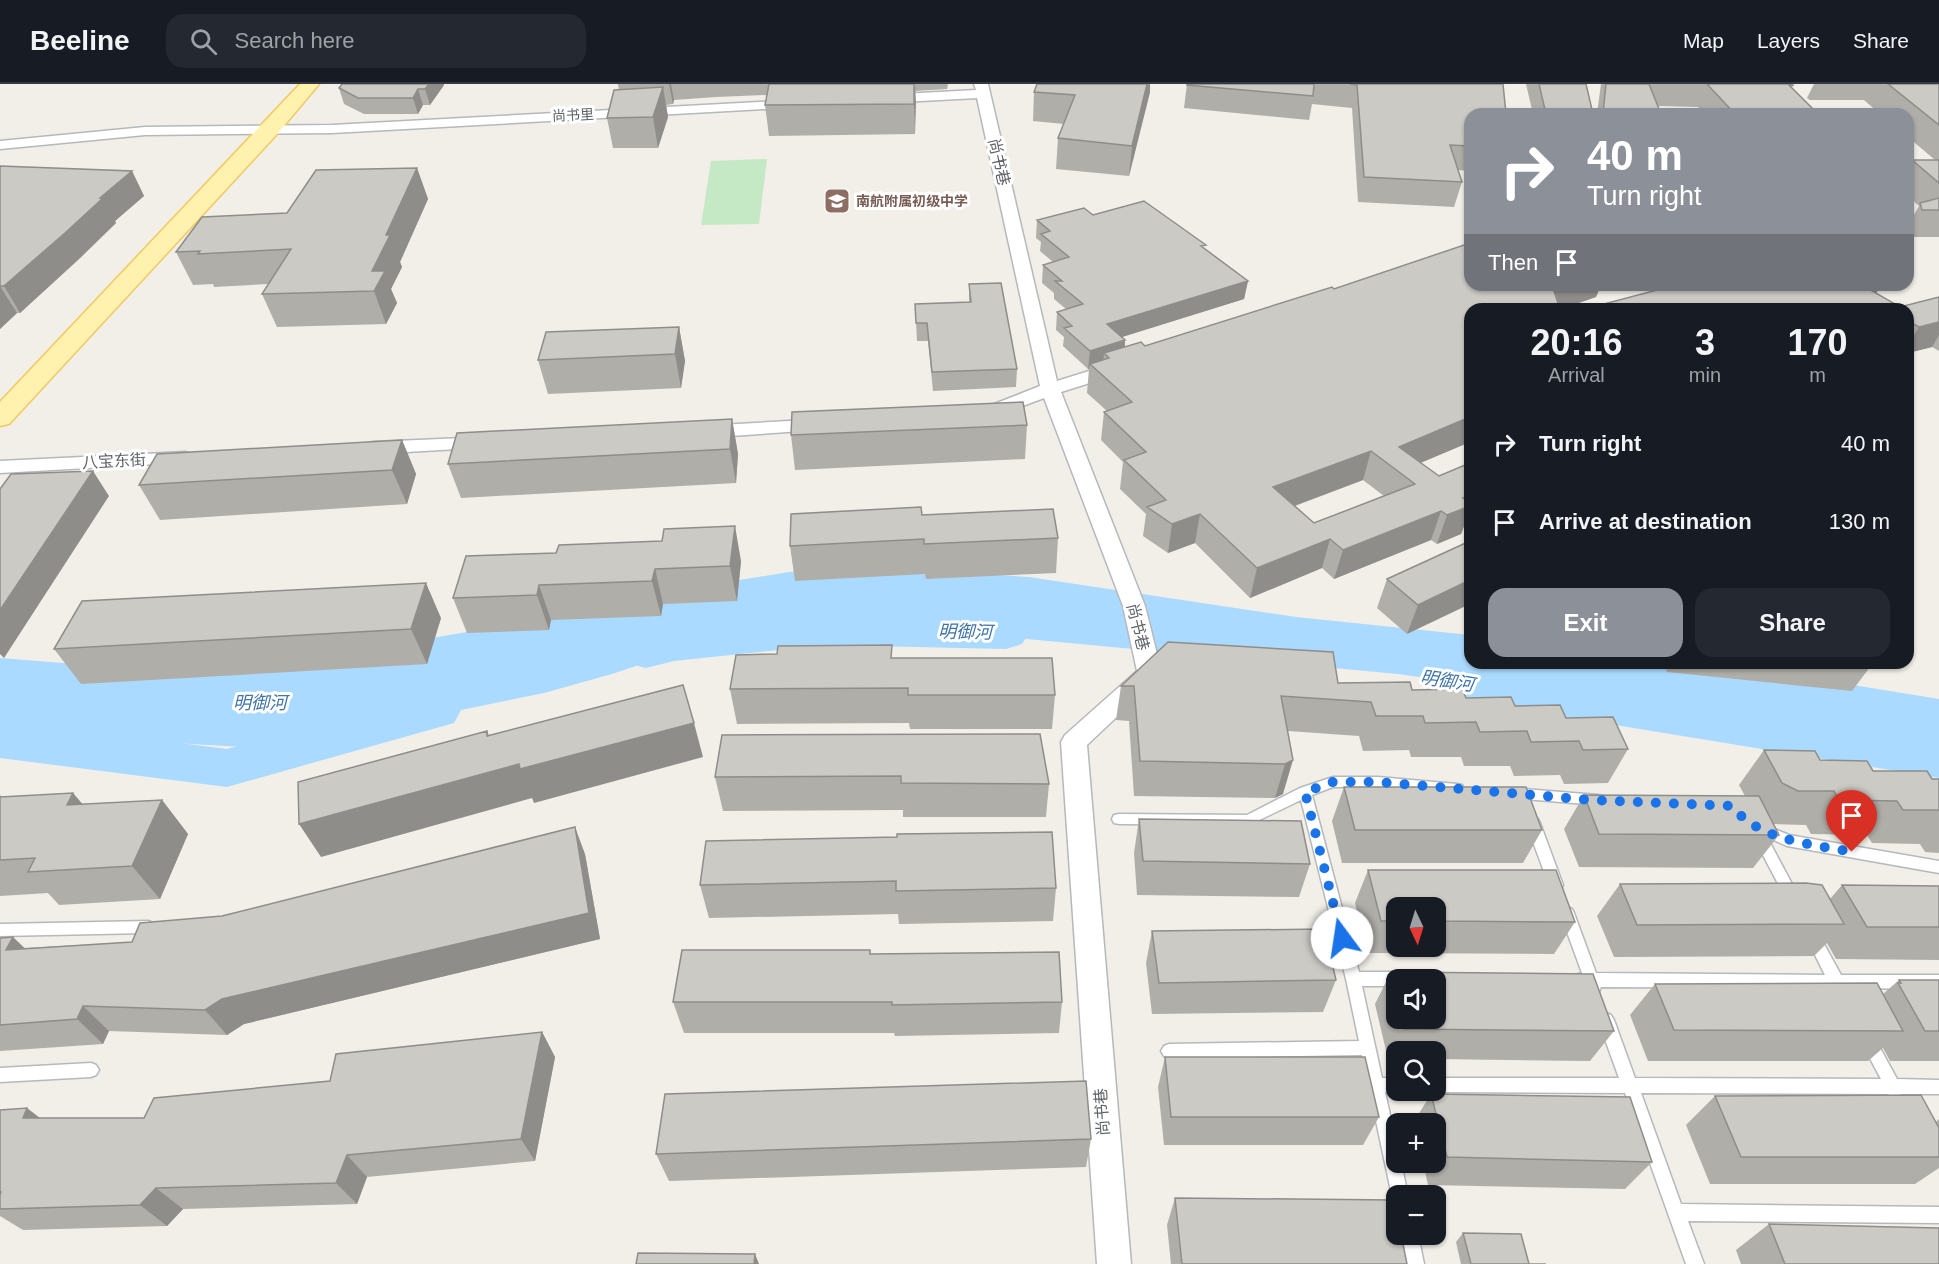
<!DOCTYPE html>
<meta charset="utf-8">
<style>
body{margin:0;font-family:Helvetica,"Noto Sans SC",sans-serif;background:#242831;color:#f1f3f6;height:100vh;display:flex;flex-direction:column;font-size:22px;white-space:nowrap}
*{box-sizing:border-box;margin:0}
p{font-size:20px;color:#9ea1a6}
.icon{flex:none;width:33px;height:33px;fill:none;stroke:currentColor;stroke-width:2;stroke-linecap:round;stroke-linejoin:round}
.map{position:relative;flex:1;overflow:hidden}
.panel{position:absolute;left:1464px;top:219px;width:450px;height:366px;display:flex;flex-direction:column;background:#171b24;border-radius:18px;box-shadow:0 2px 4px #0004}
.panel>*{flex:none}
.hud{position:absolute;left:1464px;top:24px;width:450px;height:183px;border-radius:18px;box-shadow:0 2px 4px #0004;background:#8c9099;color:#fff;overflow:hidden}
.needle{width:39px;rotate:176deg}
.tools{position:absolute;left:1386px;top:813px;display:grid;gap:12px}
.tools a{display:grid;place-items:center;width:60px;height:60px;border-radius:12px;background:#171b24;box-shadow:0 2px 4px #0004;font-size:30px}
.pin{position:absolute;display:grid;place-items:center;width:51px;height:51px;color:#fff;margin:-62px -26px;border-radius:50% 50% 50% 0;rotate:-45deg;box-shadow:0 0 6px #0007}
.pin .icon{rotate:45deg}
.me{position:absolute;width:66px;margin:-33px;rotate:346deg;stroke-linejoin:round;filter:drop-shadow(0 0 4px #0008)}
.turn{display:flex;align-items:center;gap:21px;height:126px;padding:0 24px;font-size:27px}
.turn .icon{width:78px;height:78px;stroke-width:2.5}
.turn b{display:block;font-size:42px;line-height:51px}
.then{display:flex;align-items:center;height:57px;padding:0 24px;background:#0003;gap:12px;font-size:22px}
.eta{display:flex;justify-content:space-evenly;align-items:center;height:102px;text-align:center}
.eta b{font-size:36px;font-weight:700;line-height:42px}
.button{display:flex;gap:12px;margin-top:auto;padding:12px 24px}
.button a{flex:1;height:69px;border-radius:18px;background:#8c9099;color:#fff;font-size:24px;font-weight:700;line-height:69px;text-align:center}
.button a+a{background:#242831;color:#f1f3f6}
ul{padding:0;list-style:none}
li{display:flex;align-items:center;gap:18px;height:78px;padding:0 24px}
li div{flex:1}
li b{display:block;font-size:22px}
li em{font-style:normal}
header{display:flex;align-items:center;gap:36px;box-sizing:border-box;height:84px;padding:0 30px;background:#171b24;border-bottom:2px solid #363941}
header strong{font-size:28px}
nav{display:flex;gap:33px;margin-inline-start:auto;font-size:21px}
.search{width:420px;height:54px;background:#242831;display:flex;align-items:center;gap:15px;box-sizing:border-box;padding:0 21px;border-radius:18px;color:#9ea1a6;font-size:22px}
.map>svg:first-child{display:block}
</style>
<header>
<strong>Beeline</strong>
<div class="search"><svg class="icon" aria-label="search" viewBox="0 0 24 24"><circle cx="10" cy="10" r="6"/><path d="M15 15l6 6"/></svg>Search here</div>
<nav><a>Map</a><a>Layers</a><a>Share</a></nav>
</header>
<div class="map">
<svg width="1939" height="1180" viewBox="0 0 1939 1180">
<rect width="100%" height="100%" fill="#f1efe8"/>
<path fill="#c5e8c5" d="M767 75 759 140 701 141 711 77Z"/>
<path fill="#aadaff" d="M871 484 1029 493 1296 533 1470 551V579H1718L1939 615V668L1398 590 868 540H791L729 551 612 590 544 609 309 657 243 663 37 651 0 645V574L151 586 338 570 508 541 642 512 789 488Z"/>
<g fill="none" stroke-linecap="round" stroke-linejoin="round">
<path fill="#aadaff" fill-rule="evenodd" d="M826 529 1006 533 1022 538 1029 549 1022 560 1006 565 826 561 674 577 646 584 630 580 623 568 630 556 674 545Z
M1451 580 1939 656V694L1451 614 1434 609 1428 597 1434 585Z
M437 608 454 613 461 626 454 639 227 703 0 674V636L227 665Z"/>
<g stroke="#b5b8bc" stroke-width="3">
<path id="service" d="M1333 693H1378L1457 700 1462 701 1464 705 1462 709 1457 710 1378 703H1333L1312 711 1359 888H1404L1409 890 1411 895 1396 896V902H1362L1382 994H1396V1006H1401L1385 1008 1396 1058V1078H1401L1408 1112H1396V1119L1392 1112 1362 971 1169 974 1164 972 1161 967 1164 962 1169 960 1359 957 1346 895 1301 716 1249 741 1119 740 1114 739 1112 735 1114 731 1119 730 1247 731 1300 704Z
M1513 704 1598 711 1603 712 1605 716 1603 720 1598 721 1513 714 1508 713 1506 709 1508 705Z
M1533 734 1538 735 1540 739 1563 801 1561 805 1556 807 1551 805 1549 801 1526 739 1528 735Z
M1765 741 1789 751 1939 777V789L1787 762 1767 753 1799 813 1797 817 1792 819 1787 817 1753 752 1755 748 1759 747 1760 742Z
M1567 823 1572 825 1574 829 1596 889 1825 891 1806 853 1808 849 1813 847 1818 849 1841 891H1939V905L1847 904 1845 909 1840 911 1835 909 1832 904 1601 903 1599 908 1594 910 1589 908 1586 903 1575 901 1573 896 1575 891 1582 889 1560 829 1562 825Z
M148 837 153 839 155 843 153 847 148 849 0 852V840Z
M1606 929 1611 931 1614 936 1635 994 1881 995 1860 956 1863 951 1868 949 1873 951 1897 995 1939 996V1010H1901L1895 1015 1888 1010 1641 1009 1681 1120 1939 1123V1139L1688 1137 1704 1180H1686L1625 1009 1436 1008 1431 1006H1436V994H1619L1598 936 1601 931Z
M91 979 96 981 99 986 96 991 91 993 0 998V984Z
M1401 1150H1418L1424 1180H1406Z"/>
</g>
<g stroke="#b5b8bc" stroke-width="3">
<path id="minor" d="M974 0H988L1057 297 1118 278 1127 284 1125 288 1061 308 1145 522 1162 590 1087 661 1131 1180H1097L1061 658 1065 651 1137 587 1123 522 1044 314 986 336 976 330 979 326 1040 302 977 14 883 19 876 15 883 11 976 6Z
M797 16 804 20 802 23 332 49 145 51 0 65V57L145 43 332 41Z
M824 335 834 341 831 345 703 354 693 348 703 342Z
M485 353 492 355 495 359 492 363 373 370 366 368 363 364 366 360 373 358Z
M185 368 192 370 195 374 192 378 0 389V377Z"/>
</g>
<g stroke="#f2c960" stroke-width="3">
<path id="primary" d="M300 0H319L277 50 9 340 0 342V318Z"/>
</g>
<use href="#service" fill="#fff" fill-rule="evenodd"/>
<use href="#minor" fill="#fff" fill-rule="evenodd"/>
<use href="#primary" fill="#fff2af" fill-rule="evenodd"/>
</g>
<path fill="#afaea9" fill-rule="evenodd" d="M618 0H948L947 5 915 7V50L769 52 765 21 767 11 716 13 674 16 673 20 666 21 668 33 658 64H613L607 34 619 6Z
M1187 0H1503L1470 30V87L1458 86 1462 98 1454 123 1358 118 1352 24 1312 20 1309 36 1184 24Z
M1526 0H1586L1593 30H1533Z
M1601 0H1792L1793 1 1792 4 1818 30H1704L1698 23 1658 22 1661 30H1597Z
M1814 0H1939V153H1908V141L1919 122 1908 112V83L1912 76H1935L1908 53V30H1880L1864 16H1810L1807 14Z
M444 1 430 21H423L418 30H364L344 20 339 4Z
M1034 8H1150L1129 92 1056 85 1058 54 1064 40 1033 37Z
M0 82 132 87 144 112 115 137 116 139 79 175 20 229H17L0 245Z
M417 84 428 115 400 178 402 183 391 205 397 219 386 240 277 243 262 210 268 200 214 203 213 200 193 201 176 168 287 129Z
M1093 131 1205 165 1248 197 1244 215 1122 253 1125 256V263L1145 262 1334 205 1470 201H1601L1596 213 1561 225H1470V358L1420 379 1466 437 1461 450 1437 460 1431 456 1334 495 1322 484 1250 514 1195 459 1168 469 1143 452 1146 430 1120 405 1123 378 1101 356 1104 328 1107 327 1087 309 1089 285H1088L1063 262 1064 253 1056 246 1057 228 1066 225 1054 215V209L1042 199 1043 181 1053 178 1040 167 1041 158 1036 154 1037 136ZM1363 396 1384 412 1314 439 1295 422Z
M969 200 1017 285 1016 303 933 307 928 257H917L915 220 969 218Z
M1676 201H1881L1876 209 1900 223 1939 213V267L1932 263 1908 269V225Z
M679 243 685 277 681 304 548 310 538 276Z
M732 335 738 370 736 399 461 414 448 380Z
M1027 341 1025 375 795 386 791 351Z
M402 356 416 390 407 420 160 436 139 401Z
M922 431 1058 454 1056 489 926 495 925 490 795 497 790 462Z
M1470 457 1407 550 1377 524 1387 495Z
M466 472 741 477 737 517 663 520 661 532 551 536 549 546 467 549 453 514Z
M441 534 427 580 81 600 54 565Z
M893 574 1055 611 1052 645H910L909 639 737 640 730 605Z
M1664 579H1873L1852 607 1667 588Z
M1338 599 1412 606 1515 622 1566 634 1628 665 1608 699 1564 700 1560 691 1514 692 1510 682H1464L1461 673H1411L1409 666 1363 667 1359 652 1288 647 1283 710 1275 714 1134 712 1129 637 1116 636 1121 602Z
M1040 650 1049 700 1046 733H903V726L723 727 715 693Z
M1764 666 1873 687 1939 695V769L1925 768 1920 760 1872 759 1867 751 1811 750 1806 741 1774 740 1779 751 1753 784 1579 783 1564 745 1584 711 1745 712 1739 701Z
M1344 703 1542 746 1523 779H1342L1332 737Z
M73 709 82 720 162 716 188 750 160 815 59 821 48 809 0 812V711L2 713Z
M1139 735 1310 780 1299 813 1137 811 1134 769Z
M706 757 1056 804 1053 837 899 840 898 830 709 834 700 801Z
M585 770 600 855 244 940 227 951 109 947 103 960 0 967V854L25 864 132 858 222 832Z
M1368 786 1575 838 1554 870 1367 869 1355 819ZM1396 824H1436V862H1396Z
M1620 800 1830 815 1842 801 1939 802V876L1836 875 1827 859 1814 872 1614 873 1597 832Z
M1152 847 1336 896 1323 928 1152 930 1146 879Z
M870 866 871 870 1062 918 1059 949 895 952 894 949H684L673 918Z
M1391 888 1614 947 1590 977 1436 975V968H1396V975H1388L1375 920ZM1396 896 1436 934H1396Z
M1899 896H1939V977H1890L1883 964 1868 977H1648L1630 931 1655 900 1883 910Z
M542 948 555 973 535 1077 367 1093 357 1120 183 1125 167 1142 23 1146 0 1132V1026L40 1034H144L330 997Z
M1165 973 1379 1033 1363 1061H1164L1158 1003Z
M1431 1010 1652 1078 1625 1105 1428 1101 1423 1078H1436V1040L1413 1039Z
M1715 1012 1936 1038 1939 1035V1084L1915 1100H1710L1686 1041Z
M1091 1055 1086 1083 669 1097 656 1070Z
M1175 1114 1407 1180H1171L1167 1141Z
M1769 1140 1939 1180H1741L1736 1166Z
M1463 1149 1529 1180H1546H1461L1456 1158Z"/>
<path fill="#8f8d8a" d="M429 0H444V1L430 21 425 5Z
M669 0H671L674 16 673 20Z
M915 0 916 20 915 50 914 20Z
M1147 0H1150V8L1129 92 1132 62Z
M663 3 668 33 658 64 653 33Z
M418 5 423 21 418 30 413 14Z
M417 84 428 115 400 178 402 183 391 205 397 219 386 240 374 207 372 187 386 151Z
M132 87 144 112 115 137 116 139 79 175 20 229 4 202 100 114Z
M1248 197 1244 215 1106 258 1107 240Z
M1561 201H1601L1596 213 1561 225H1545L1553 204Z
M1851 201H1881L1874 213Z
M0 202 17 229 0 245Z
M1939 238V251L1932 263 1908 269V260L1919 243Z
M679 243 685 277 681 304 675 270Z
M1125 256 1124 274H1109L1104 269 1103 281 1090 280 1089 285H1088L1090 267Z
M1470 333V358L1399 388V363Z
M732 335 738 370 736 399 730 365Z
M402 356 416 390 407 420 392 386Z
M1371 367 1363 396 1267 432 1273 403Z
M93 387 109 412 4 574 0 570V526Z
M1470 411V436L1466 437 1461 450 1437 460 1447 431 1463 414Z
M1441 427 1431 456 1334 495 1343 466Z
M1200 430 1195 459 1168 469 1172 440Z
M735 442 741 477 737 517 730 482Z
M1330 455 1322 484 1250 514 1257 484Z
M655 485 663 520 661 532 652 497Z
M1470 496V520L1407 550 1418 521Z
M426 499 441 534 427 580 411 545Z
M539 501 551 536 549 546 537 511Z
M694 639 703 673 534 719 532 714 321 773 299 740 487 652V647L502 682 519 680Z
M1293 676 1283 710 1275 714 1285 680Z
M73 709 102 743 67 721Z
M162 716 188 750 160 815 132 782Z
M575 743 585 770 600 855 244 940 227 951 205 926 222 915Z
M13 853 40 879 6 866Z
M83 922 109 947 103 960 77 935Z
M542 948 555 973 535 1077 521 1055Z
M27 1024 57 1047 23 1034Z
M347 1071 367 1093 357 1120 336 1099Z
M156 1104 183 1125 167 1142 140 1121Z
M755 1170 759 1180H754Z"/>
<path fill="#cccac5" stroke="#8f8d8a" stroke-width="1.5" fill-rule="evenodd" d="M342 0H429L425 5H418L413 14H358L339 4Z
M769 0H914V20L765 21Z
M1037 0H1147L1132 62 1058 54 1075 11 1034 8Z
M1187 0H1314L1313 12 1187 1Z
M1350 0H1503L1506 30H1470V62L1450 61 1462 98 1364 93 1357 1Z
M1539 0H1586L1593 30H1546Z
M1606 0H1649L1661 30H1603Z
M1707 0H1792L1793 1H1789L1818 30H1735Z
M1888 0H1939V41Z
M663 3 653 33 607 34 614 6Z
M1912 76H1939V99Z
M0 82 132 87 100 114H103L65 149 4 202H0Z
M417 84 386 151H390L372 187H385L374 207 262 210 291 165 198 170 200 167 176 168 202 133 287 129 316 86Z
M1939 114V126H1922L1920 119Z
M1144 117 1206 161 1201 162 1248 197 1107 240 1125 256 1090 267 1064 244 1072 242 1057 228 1083 220 1055 197H1062L1043 181 1069 173 1041 150 1050 147 1037 136 1084 124 1093 131Z
M1470 159V201H1561L1553 204 1560 225H1470V333L1399 363 1439 392 1470 379V411L1463 414 1470 419V422L1447 431 1441 427 1343 466 1330 455 1257 484 1200 430 1172 440 1147 423 1166 416 1124 376 1146 368 1104 328 1132 318 1090 280 1109 274 1104 269 1141 258 1145 262 1332 203 1334 205ZM1371 367 1415 400 1314 439 1273 403Z
M1001 199 1017 285 932 288 927 239H916L915 220 971 218 969 200Z
M1676 201H1862L1900 223 1939 213V238L1919 243 1908 237V225H1585Z
M679 243 675 270 538 276 546 248Z
M1023 318 1027 341 791 351 792 328Z
M732 335 730 365 448 380 457 349Z
M402 356 392 386 139 401 157 370Z
M93 387 0 526V405L11 390Z
M921 423 922 431 1053 425 1058 454 924 460V455L790 462 791 430Z
M735 442 730 482 655 485 652 497 539 501 537 511 453 514 466 472 556 469 559 461 662 457 664 445Z
M1470 457V496L1418 521 1387 495Z
M426 499 411 545 54 565 82 517Z
M1168 558 1333 568 1338 599 1410 598 1412 606 1462 605 1466 614 1511 613 1515 622 1560 621 1566 634 1613 633 1628 665 1583 666 1579 657 1531 658 1527 647 1480 648 1476 638 1425 639 1423 632H1376L1371 618 1281 612 1293 676 1285 680 1140 677 1134 602H1121Z
M892 561 891 574H1052L1055 611H908V604L730 605 736 571 777 570 778 562Z
M683 601 694 639 520 685 519 680 299 740 298 698 487 647V652Z
M1040 650 1049 700 901 699V692L715 693 722 651Z
M1764 666 1815 667 1820 676 1867 677 1873 687H1927L1932 695H1939V726H1903L1897 717 1839 716 1834 707H1798L1782 699Z
M1344 703H1526L1542 746H1355Z
M73 709 67 721 162 716 132 782 28 788 35 774 0 776V713Z
M1584 711 1759 712 1779 751 1599 750Z
M1139 735 1301 737 1310 780 1143 777Z
M575 743 589 829 222 915 205 926 83 922 77 935 0 941V854L13 853 6 866 132 858 140 839 222 832Z
M1052 748 1056 804 896 807V797L700 801 706 757 897 753V750Z
M1368 786H1556L1575 838 1436 837V824H1396V837H1381Z
M1806 799 1822 801 1844 840 1637 841 1620 800Z
M1842 801 1939 802V843H1867Z
M1324 845 1336 896 1159 899 1152 847Z
M682 866H870V870L1059 868 1062 918 892 921V918H673Z
M1391 888 1593 890 1614 947 1404 945 1402 934H1436V896H1396V913Z
M1899 896H1939V947H1925L1898 899H1901Z
M1877 899 1903 947 1674 946 1655 900Z
M542 948 521 1055 347 1071 336 1099 156 1104 140 1121 0 1125V1111L1 1108H0V1026L27 1024 23 1034H144L154 1014 330 997 336 970Z
M1165 973H1365L1379 1033H1171Z
M1086 997 1091 1055 656 1070 665 1010Z
M1431 1010 1630 1013 1652 1078 1447 1073Z
M1921 1011 1939 1044V1073H1741L1715 1012Z
M1175 1114 1393 1116 1396 1132V1150H1401L1407 1180H1182Z
M1769 1140 1939 1144V1180H1785Z
M1463 1149 1521 1150 1529 1180H1546H1471Z
M638 1169 755 1170 754 1180H636Z"/>
<g fill="none" stroke-linecap="round" stroke-linejoin="round">
<path stroke="#1a73e8" stroke-width="10" stroke-dasharray="0 18" d="M1342 854 1305 708 1333 698H1378L1591 716 1732 722C1759 757 1812 760 1852 768"/>
</g>
<defs>
<g id="school-square" transform="scale(1.35)"><rect x="-9" y="-9" width="18" height="18" rx="4" fill="#8d6e63" stroke="#fff"/><path d="M0-5L7-2L0 1L-7-2ZM-4 1L0 2.5L4 1V4Q0 6-4 4Z" fill="#fff"/></g>
</defs>
<g fill-rule="evenodd">
<use href="#school-square" x="837" y="117"/>
</g>
<g text-anchor="middle" dominant-baseline="central" stroke-width="6" stroke-linejoin="round" paint-order="stroke">
<g font-size="14" fill="#5f6368" stroke="#fff">
<text transform="translate(573 31) rotate(-3)">尚书里</text>
</g>
<g font-size="14" font-weight="bold" fill="#785e54" stroke="#fff" text-anchor="start">
<text x="856" y="117">南航附属初级中学</text>
</g>
<g font-size="16" fill="#5f6368" stroke="#fff">
<text transform="translate(999 78) rotate(77)">尚书巷</text>
<text transform="translate(114 377) rotate(-3)">八宝东街</text>
<text transform="translate(1138 543) rotate(76)">尚书巷</text>
<text transform="translate(1102 1028) rotate(-94)">尚书巷</text>
</g>
<g font-size="18" font-style="italic" fill="#4174aa" stroke="#fff">
<text transform="translate(965 548) rotate(1)">明御河</text>
<text transform="translate(1447 597) rotate(9)">明御河</text>
<text x="260" y="619">明御河</text>
</g>
</g>
</svg>
<div class="tools">
<a><svg class="needle" viewBox="-14 -14 28 28"><path d="M0-13l5 13h-10z" fill="#e53935"/><path d="M0 13l5-13h-10z" fill="#9ea1a6"/></svg></a>
<a><svg class="icon" aria-label="sound" viewBox="0 0 24 24"><path d="M4 9h4l5-4v14l-5-4H4zM17 9q2 3 0 6"/></svg></a>
<a><svg class="icon" aria-label="search" viewBox="0 0 24 24"><circle cx="10" cy="10" r="6"/><path d="M15 15l6 6"/></svg></a>
<a>+</a>
<a>−</a>
</div>
<div class="pin" style="left:1852px;top:768px;background:#d93025"><svg class="icon" aria-label="arrive" viewBox="0 0 24 24"><path d="M6 21V4h12l-3 4 3 4H6"/></svg></div>
<svg class="me" style="left:1342px;top:854px" viewBox="-20 -20 40 40"><circle r="19" fill="#fff"/><path d="M0-13L10 11 0 6-10 11z" fill="#1a73e8"/></svg>
<div class="hud">
<div class="turn"><svg class="icon" aria-label="right" viewBox="0 0 24 24"><path d="M7 20v-9h11M14 6l5 5-5 5"/></svg><div><b>40 m</b>Turn right</div></div>
<div class="then">Then<svg class="icon" aria-label="arrive" viewBox="0 0 24 24"><path d="M6 21V4h12l-3 4 3 4H6"/></svg></div>
</div>
<section class="panel">
<div class="eta">
<div><b>20:16</b><p>Arrival</p></div>
<div><b>3</b><p>min</p></div>
<div><b>170</b><p>m</p></div>
</div>
<ul>
<li><svg class="icon" aria-label="right" viewBox="0 0 24 24"><path d="M7 20v-9h11M14 6l5 5-5 5"/></svg><div><b>Turn right</b></div><em>40 m</em></li>
<li><svg class="icon" aria-label="arrive" viewBox="0 0 24 24"><path d="M6 21V4h12l-3 4 3 4H6"/></svg><div><b>Arrive at destination</b></div><em>130 m</em></li>
</ul>
<div class="button"><a>Exit</a><a>Share</a></div>
</section>
</div>
